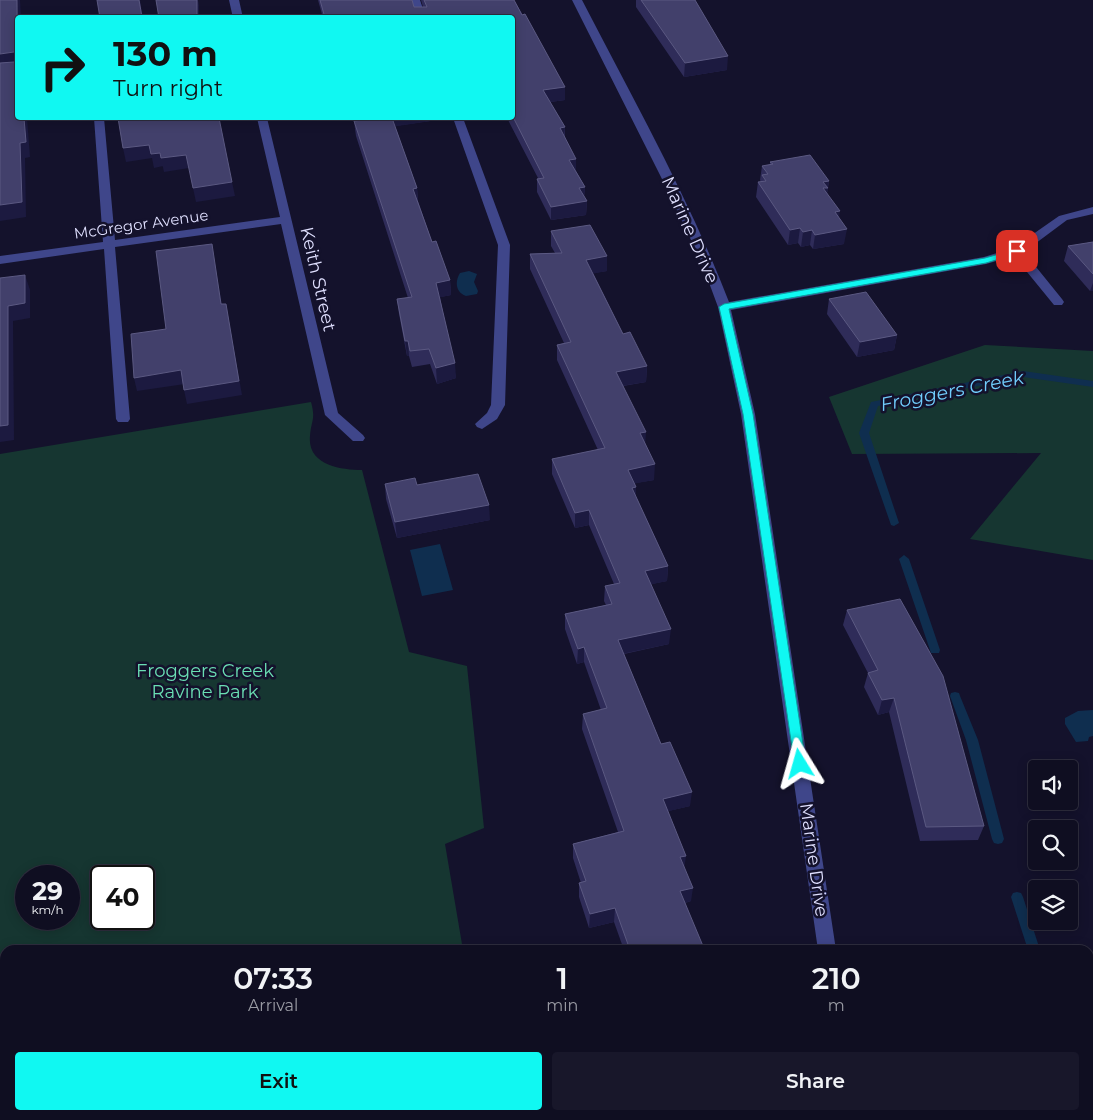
<!DOCTYPE html>
<style>
body{margin:0;font-family:Montserrat,sans-serif;background:#18172a;color:#f1f3f6;height:100vh;display:flex;flex-direction:column;font-size:19px;white-space:nowrap}
*{box-sizing:border-box;margin:0}
p{font-size:16px;color:#9b9ca5}
.icon{flex:none;width:28px;height:28px;fill:none;stroke:currentColor;stroke-width:2;stroke-linecap:round;stroke-linejoin:round}
.map{position:relative;flex:1;overflow:hidden}
.side{position:absolute;left:0px;top:945px;width:1094px;height:175px;display:flex;flex-direction:column;background:#0f0e21;border-radius:15px 15px 0 0;box-shadow:0 2px 12px #0003,0 0 0 1px #2f2e3f}
.side>*{flex:none}
.banner{position:absolute;left:15px;top:15px;width:500px;height:105px;border-radius:5px;box-shadow:0 2px 12px #0003,0 0 0 1px #2f2e3f;background:#10f8f2;color:#111;overflow:hidden}
.tools{position:absolute;left:1028px;top:760px;display:grid;gap:10px}
.tools a{display:grid;place-items:center;width:50px;height:50px;border-radius:5px;background:#0f0e21;box-shadow:0 2px 12px #0003,0 0 0 1px #2f2e3f;font-size:25px}
.speed{position:absolute;left:15px;top:865px;display:flex;gap:10px;font-size:25px;font-weight:700;text-align:center}
.speed>*{display:grid;place-content:center;width:65px;height:65px;border-radius:50%;background:#0f0e21;box-shadow:0 2px 12px #0003,0 0 0 1px #2f2e3f;line-height:1}
.speed small{font-size:12px;font-weight:400}
.speed .limit{border:2px solid #111;border-radius:8px;background:#fff;color:#111}
.pin{position:absolute;display:grid;place-items:center;width:42px;height:42px;color:#fff;margin:-21px;border-radius:10px;box-shadow:0 2px 8px #0006}
.me{position:absolute;width:55px;margin:-28px;rotate:352deg;stroke-linejoin:round;filter:drop-shadow(0 0 4px #0008)}
.turn{display:flex;align-items:center;gap:18px;height:105px;padding:0 15px;font-size:22px}
.turn .icon{width:65px;height:65px;stroke-width:2.5}
.turn b{display:block;font-size:35px;line-height:42px}
.eta{display:flex;justify-content:space-evenly;align-items:center;height:85px;text-align:center}
.eta b{font-size:30px;font-weight:600;line-height:35px}
.cta{display:flex;gap:10px;margin-top:auto;padding:10px 15px}
.cta a{flex:1;height:58px;border-radius:5px;background:#10f8f2;color:#111;font-size:20px;font-weight:600;line-height:58px;text-align:center}
.cta a+a{background:#18172a;color:#f1f3f6}
.map>svg:first-child{display:block}
</style>
<div class="map">
<svg width="1093" height="1120" viewBox="0 0 1093 1120">
<rect width="100%" height="100%" fill="#14122c"/>
<path fill="#163631" fill-rule="evenodd" d="M985 345 1093 351V560L970 539 1041 453 852 454 829 397Z
M311 402C316 420 311 420 310 436 307 465 341 470 362 470L409 652 467 666 484 828 445 844 463 950H5V1115H500L501 1120H0V454ZM26 876H69V919H26ZM101 876H144V919H101Z"/>
<path fill="#0f2e4f" d="M469 271 477 274 474 282 478 291 477 294 466 296C455 292 455 281 460 273Z
M440 544 453 590 422 596 410 550Z
M1093 710V736L1089 737 1088 741 1076 742 1065 724V718L1078 711Z"/>
<g fill="none" stroke-linecap="round" stroke-linejoin="round">
<path fill="#0f2e4f" fill-rule="evenodd" d="M1023 371 1093 381V387L1023 377 878 406 869 433 899 523 894 526 891 525 859 433 871 402Z
M904 555 909 559 940 650 939 653H931L930 650 899 559Z
M955 692 959 693 960 696 978 740 1004 839 1002 843 998 844 994 843 992 839 966 740 950 696 951 693Z
M1017 892 1021 893 1023 897 1040 950H1028L1011 897 1013 893Z
M1089 1107 1093 1109V1120H1084L1082 1115H1089Z"/>
<path fill="#3f468a" fill-rule="evenodd" d="M229 0H239L243 18H233Z
M410 0H420L426 18H416Z
M572 0H582C633 99 689 198 729 302L984 257 1013 248 1059 216 1093 207V214L1067 220 1024 252 1062 299 1064 302 1062 305H1054L1014 256 986 264 731 310 755 414 836 950H818L741 414 718 307 701 261 662 179Z
M94 118H104L115 240 280 217 257 118H267L338 413 363 435 365 438 363 441H353L325 415 281 224 115 247 130 419 128 422H118L116 419 104 249 0 264V256L103 242Z
M453 118H463L510 245 505 405 497 419 482 429 477 427 475 424 487 413 491 405 498 245Z
M846 1115H866L867 1120H847Z"/>
</g>
<path fill="#2f2c59" d="M318 0H412L414 7H423L421 0H514L565 87V100L550 102 565 127V137L576 171 585 187 584 197 587 201 586 215 551 220 537 192V179L538 178 507 118H512V18H323Z
M636 0H695L727 70 684 77 636 7Z
M374 118H451L395 126 417 188 418 201 432 242 450 280 451 295 440 297 456 378 437 384 430 364 412 367 409 356H407L399 314 397 299 408 298 356 136 354 121Z
M770 162 829 181 827 193 839 218 844 244 813 249 810 245 801 247 798 243 788 245 756 197 758 182H761L760 180 762 166 770 165Z
M551 231 607 271 593 273 623 334 647 366 646 382 623 386 645 444 654 480 635 483 636 497 668 566 667 581 651 584 669 644 624 654 661 744 690 806 668 811 684 867 691 901 685 903 702 950H624L614 922 589 928 579 897V883H581L573 858V844L618 832 582 729 583 714 601 710 584 662 577 664 565 629V614L606 605 604 601 605 586 614 584 589 525 575 528 552 474V459L598 450 557 360V345L564 343 530 269V254L555 253 551 246Z
M1093 242V291H1090L1064 261 1068 246Z
M829 299 897 335 894 350 857 357 827 314Z
M385 484 417 485 490 520 397 538 386 499Z
M847 610 984 826 978 840 920 841 889 712 878 715 864 687 868 673 843 625Z
M630 1115H725L724 1120H631Z
M978 1115H1073L1074 1120H979Z"/>
<path fill="#1c1a40" d="M17 0H20L21 18H18V28Z
M139 0H140L143 18H138Z
M197 0H198L199 5V18H197Z
M14 52 18 65 0 69V54Z
M728 56 727 70 684 77 685 63Z
M565 87V100L543 103V90Z
M24 118H27L30 157 25 158 26 217 0 221V205L20 143Z
M377 118H451L378 129Z
M565 127 564 140 560 128Z
M149 145 160 153 163 166 154 168 152 158 126 162 123 148Z
M186 155 189 168 164 172 161 158Z
M576 159V172L569 160Z
M829 181 827 195 825 202 823 182Z
M232 182 235 196 196 202 193 188Z
M585 187 584 201 579 188Z
M417 188 418 203 413 189Z
M587 201 586 215 551 220V207Z
M840 211 838 226 835 212Z
M800 228 798 243 788 245 790 230Z
M847 229 844 244 813 249 815 235Z
M812 230 810 245 801 247 803 232Z
M212 244 214 257 224 318 221 304Z
M607 256V271L586 275V260Z
M25 275 30 290V318L13 321 14 440 0 442V426L8 306Z
M450 280 451 295 437 298 436 283Z
M1093 283V291H1090Z
M226 304 242 395 187 404 184 390Z
M897 335 894 350 857 357 860 342Z
M405 341H408L409 356H407Z
M455 363 456 378 437 384 436 368Z
M647 366 646 382 615 387 616 372Z
M181 370 185 384 137 391 134 378Z
M646 432 645 447 640 433Z
M655 464 654 480 627 485 628 470Z
M636 487V502L632 488Z
M489 505 490 520 397 538 395 522Z
M589 510V525L575 528V513Z
M668 566 667 581 644 586 645 571Z
M671 629 669 644 617 655 618 640Z
M584 647V662L577 664 578 649Z
M894 698 889 712 878 715 882 700Z
M692 792 690 806 661 813 663 799Z
M686 856 684 870 680 857Z
M693 888 691 901 678 905 680 891Z
M615 908 614 922 589 928 590 914Z
M703 946 702 950H689Z
M725 1115 724 1120H704Z"/>
<path fill="#42406b" stroke="#5b5982" d="M0 0H17L18 118H24L26 142 20 143 22 202 0 205V63L14 62 16 60V54L14 52 0 54Z
M97 0H139L142 17 100 18Z
M156 0H197V18H159Z
M320 0H412L414 7H427L424 0H514L522 15 525 14 565 87 543 90 565 127 560 128 576 159 569 160 585 187 579 188 587 201 551 207 537 179 544 178 512 115V18H325Z
M641 0H695L728 56 685 63Z
M118 118H219L232 182 193 188 186 155 161 158 160 153 151 154 149 145 123 148Z
M381 118H392L417 188 413 189 432 242 436 241 450 280 436 283 455 363 436 368 429 349 410 351 408 341H405L397 299 412 297 354 121Z
M810 155 829 181 823 182 828 188H823L840 211 835 212 847 229 815 235 812 230 803 232 800 228 790 230 758 182 766 181 762 175 768 174 762 166 773 164 770 162Z
M590 225 607 256 586 260 623 334 630 332 647 366 616 372 646 432 640 433 655 464 628 470 636 487 632 488 668 566 645 571 671 629 618 640 661 744 670 742 692 792 663 799 686 856 680 857 693 888 680 891 703 946 689 950H630L615 908 590 914 579 883 586 881 573 844 624 831 583 714 607 708 584 647 578 649 565 614 612 604 605 586 620 583 589 510 575 513 552 459 605 448 557 345 571 342 530 254 562 253 551 231Z
M1093 242V274L1068 246Z
M212 244 221 304H226L239 381 184 390 181 370 134 378 131 334 166 329 156 251Z
M25 275V303L8 306V425L0 426V278Z
M866 292 897 335 860 342 829 299Z
M478 474 489 505 395 522 385 484 415 478 417 485Z
M900 599 943 676 984 826 926 827 894 698 882 700 868 673 878 670 847 610Z
M1013 945 1015 950H949L948 947Z
M634 1115H725L704 1120H635Z
M988 1115H1073L1074 1120H989Z"/>
<path fill="#10f8f2" stroke="#0aa19d" d="M1017 249 1021 251 1020 253 986 263 729 309 753 414 806 764 805 768 800 770 795 768 743 414 719 307 724 304 985 258Z"/>
<g text-anchor="middle" dominant-baseline="central" stroke-width="5" stroke-linejoin="round" paint-order="stroke">
<g font-size="15" fill="#dfdffe" stroke="#14122c">
<text transform="translate(141 224) rotate(-8)">McGregor Avenue</text>
</g>
<g font-size="18" fill="#dfdffe" stroke="#14122c">
<text transform="translate(690 230) rotate(66)">Marine Drive</text>
<text transform="translate(318 279) rotate(77)">Keith Street</text>
<text transform="translate(814 860) rotate(82)">Marine Drive</text>
</g>
<g font-size="18" fill="#6adeb3" stroke="#14122c">
<text x="205" y="671">Froggers Creek<tspan x="205" dy="21">Ravine Park</tspan></text>
</g>
<g font-size="19" font-style="italic" fill="#70ccfb" stroke="#14122c">
<text transform="translate(952 391) rotate(-11)">Froggers Creek</text>
</g>
</g>
</svg>
<div class="tools">
<a><svg class="icon" aria-label="sound" viewBox="0 0 24 24"><path d="M4 9h4l5-4v14l-5-4H4zM17 9q2 3 0 6"/></svg></a>
<a><svg class="icon" aria-label="search" viewBox="0 0 24 24"><circle cx="10" cy="10" r="6"/><path d="M15 15l6 6"/></svg></a>
<a><svg class="icon" aria-label="layers" viewBox="0 0 24 24"><path d="M12 4l9 5-9 5-9-5zM3 14l9 5 9-5"/></svg></a>
</div>
<div class="speed"><div>29<small>km/h</small></div><div class="limit">40</div></div>
<div class="pin" style="left:1017px;top:251px;background:#d93025"><svg class="icon" aria-label="arrive" viewBox="0 0 24 24"><path d="M6 21V4h12l-3 4 3 4H6"/></svg></div>
<svg class="me" style="left:800px;top:764px" viewBox="-20 -20 40 40"><path d="M0-17L14 15 0 8-14 15z" fill="#10f8f2" stroke="#fff" stroke-width="4"/></svg>
<div class="banner">
<div class="turn"><svg class="icon" aria-label="right" viewBox="0 0 24 24"><path d="M7 20v-9h11M14 6l5 5-5 5"/></svg><div><b>130 m</b>Turn right</div></div>
</div>
<section class="side">
<div class="eta">
<div><b>07:33</b><p>Arrival</p></div>
<div><b>1</b><p>min</p></div>
<div><b>210</b><p>m</p></div>
</div>
<div class="cta"><a>Exit</a><a>Share</a></div>
</section>
</div>
